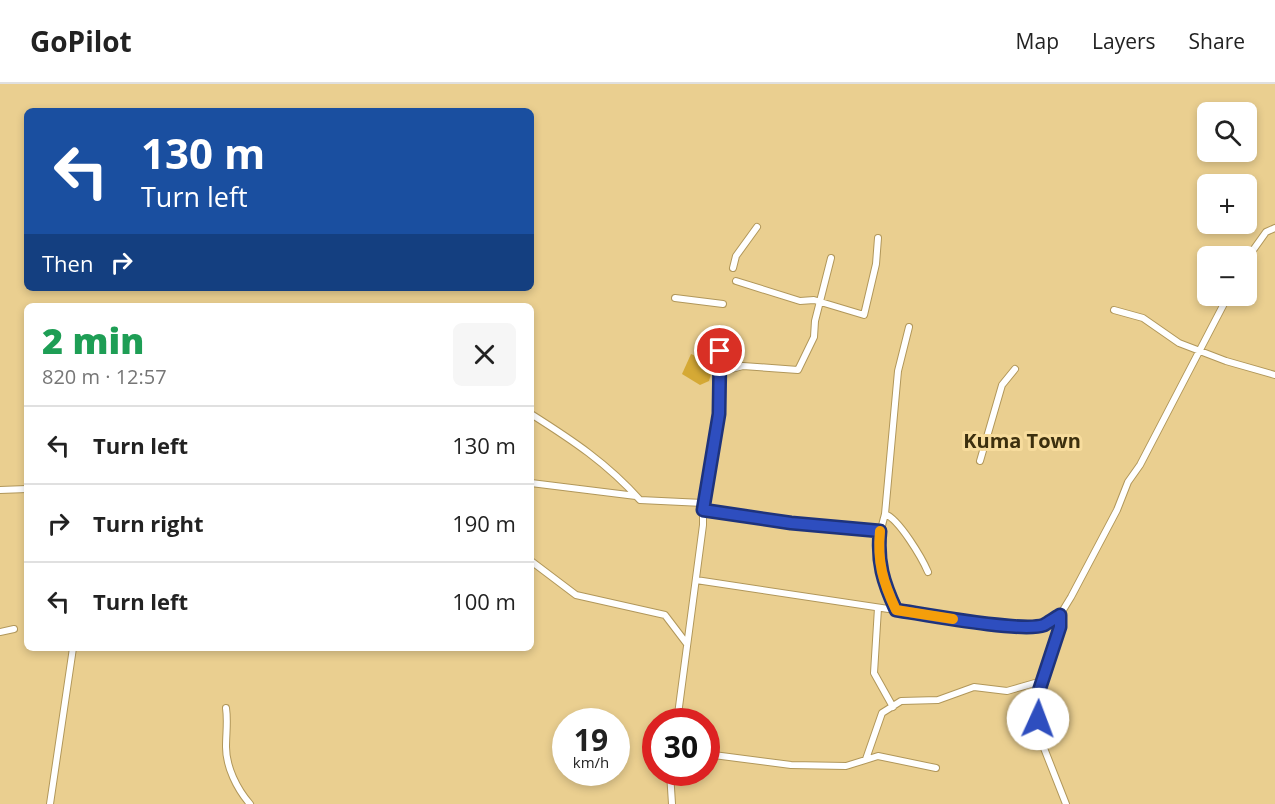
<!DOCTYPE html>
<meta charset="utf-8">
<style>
body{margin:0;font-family:"Open Sans",sans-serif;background:#f6f6f6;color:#222;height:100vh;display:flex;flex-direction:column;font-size:22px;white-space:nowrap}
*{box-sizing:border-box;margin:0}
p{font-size:20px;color:#767676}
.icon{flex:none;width:33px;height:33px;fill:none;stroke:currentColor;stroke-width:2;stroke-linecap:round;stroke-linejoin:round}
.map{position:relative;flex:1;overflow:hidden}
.sheet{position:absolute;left:24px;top:219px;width:510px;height:348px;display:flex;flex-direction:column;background:#fff;border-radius:9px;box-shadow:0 3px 9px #0003}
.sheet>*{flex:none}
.hud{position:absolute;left:24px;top:24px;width:510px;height:183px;border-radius:9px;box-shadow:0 3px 9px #0003;background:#1a4fa0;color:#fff;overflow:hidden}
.fabs{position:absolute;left:1197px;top:18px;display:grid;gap:12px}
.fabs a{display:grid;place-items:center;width:60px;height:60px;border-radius:9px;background:#fff;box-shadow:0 3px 9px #0003;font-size:30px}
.speed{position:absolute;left:552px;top:624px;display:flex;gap:12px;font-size:30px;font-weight:700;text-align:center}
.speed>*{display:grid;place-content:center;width:78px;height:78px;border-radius:50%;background:#fff;box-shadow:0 3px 9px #0003;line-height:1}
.speed small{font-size:15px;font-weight:400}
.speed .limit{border:9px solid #d22;background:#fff;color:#111}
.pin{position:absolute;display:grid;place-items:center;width:51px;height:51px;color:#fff;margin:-26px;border:3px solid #fff;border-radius:50%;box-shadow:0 2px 6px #0007}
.me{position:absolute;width:66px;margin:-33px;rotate:2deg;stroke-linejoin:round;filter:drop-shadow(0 0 4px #0008)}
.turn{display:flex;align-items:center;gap:21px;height:126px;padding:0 18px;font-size:27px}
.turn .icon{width:78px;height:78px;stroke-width:2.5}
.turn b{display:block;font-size:42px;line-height:51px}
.then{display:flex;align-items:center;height:57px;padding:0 18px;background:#0003;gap:12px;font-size:22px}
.round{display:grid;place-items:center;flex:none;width:63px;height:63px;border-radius:9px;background:#f6f6f6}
.summary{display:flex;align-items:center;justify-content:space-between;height:102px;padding:0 18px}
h1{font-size:36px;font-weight:800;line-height:45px;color:#1e9e55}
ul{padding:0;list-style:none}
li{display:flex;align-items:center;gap:18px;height:78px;padding:0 18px;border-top:2px solid #e0e0e0}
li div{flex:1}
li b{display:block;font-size:22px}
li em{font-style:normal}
header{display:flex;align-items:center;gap:36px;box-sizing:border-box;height:84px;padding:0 30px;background:#fff;border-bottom:2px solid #e0e0e0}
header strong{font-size:28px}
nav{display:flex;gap:33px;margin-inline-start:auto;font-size:21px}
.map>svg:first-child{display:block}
</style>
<header>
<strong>GoPilot</strong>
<nav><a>Map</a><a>Layers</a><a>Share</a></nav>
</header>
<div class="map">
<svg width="1275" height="720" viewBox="0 0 1275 720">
<rect width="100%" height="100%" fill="#eacf90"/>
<path fill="#d5a935" d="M691 270 714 280 709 297 700 301 682 290Z"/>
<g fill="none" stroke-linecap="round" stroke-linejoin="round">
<g stroke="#b1975a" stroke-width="8">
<path id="street" d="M1246 176 1266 148 1275 144
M733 184 736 172 757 143
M736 197 800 217 814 216 864 231 876 180 878 154
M675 214 723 220
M1114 226 1143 234 1179 259 1226 277 1275 291
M720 288 743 282 798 286 814 253 815 237 831 174
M531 330C572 356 607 379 640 416L703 419
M980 377 1002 301 1015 285
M531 399 636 412
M0 406 27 405
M703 426 791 439 880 447
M885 430C899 435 922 474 928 488
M531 477 576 511 665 531 687 560
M696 496 975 538 1042 541 1060 531 1071 513 1117 426 1128 398 1140 381 1228 212
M878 524 874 589 893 623
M896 526C880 492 874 467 885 430L898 287 909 243
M1060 531V543L1036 616 1040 654 1066 720
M0 548 14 545
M226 624C228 637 226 649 226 663 226 683 237 705 250 720
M677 638 703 441V419L719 330 720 245
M706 670 791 681 846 682 878 672 936 684
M866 675 882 629 901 617 938 616 974 603 1007 607 1042 597
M670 688 672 720
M50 720 73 564"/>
</g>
<use href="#street" stroke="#fff" stroke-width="6"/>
</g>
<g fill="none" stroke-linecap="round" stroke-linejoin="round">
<g stroke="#1e337c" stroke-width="15">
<path id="route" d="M720 267 719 330 703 426 791 439 880 447C877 478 883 498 896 526 923 530 1022 549 1044 541 1049 538 1055 534 1060 531V543L1036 616 1038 635"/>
</g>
<use href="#route" stroke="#2e4ebf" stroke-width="10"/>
<path stroke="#f59e0b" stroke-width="10" d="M880 447C877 478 883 498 896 526L953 535"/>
</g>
<g text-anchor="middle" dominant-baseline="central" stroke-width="6" stroke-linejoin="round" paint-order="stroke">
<g font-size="20" font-weight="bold" fill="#3c2f0e" stroke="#f7dc9d">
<text x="1022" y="356">Kuma Town</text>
</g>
</g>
</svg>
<div class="fabs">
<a><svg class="icon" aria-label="search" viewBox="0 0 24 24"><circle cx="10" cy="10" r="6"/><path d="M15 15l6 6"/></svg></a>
<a>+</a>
<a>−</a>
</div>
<div class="speed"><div>19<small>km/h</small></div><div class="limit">30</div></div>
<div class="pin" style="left:720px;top:267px;background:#d93025"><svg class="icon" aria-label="arrive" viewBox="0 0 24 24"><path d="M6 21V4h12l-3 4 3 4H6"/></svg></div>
<svg class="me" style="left:1038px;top:635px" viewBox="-20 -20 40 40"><circle r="19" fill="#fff"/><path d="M0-13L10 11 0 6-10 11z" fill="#2e4ebf"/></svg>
<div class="hud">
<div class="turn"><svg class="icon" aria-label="left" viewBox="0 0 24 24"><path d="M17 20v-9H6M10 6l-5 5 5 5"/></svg><div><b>130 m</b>Turn left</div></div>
<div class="then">Then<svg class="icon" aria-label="right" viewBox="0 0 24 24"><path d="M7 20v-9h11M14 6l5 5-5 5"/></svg></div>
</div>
<section class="sheet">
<div class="summary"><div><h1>2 min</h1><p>820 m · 12:57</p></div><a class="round"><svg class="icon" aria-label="close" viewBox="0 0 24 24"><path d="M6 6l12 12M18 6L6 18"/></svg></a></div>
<ul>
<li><svg class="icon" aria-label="left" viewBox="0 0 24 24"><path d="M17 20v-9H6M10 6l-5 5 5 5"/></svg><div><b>Turn left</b></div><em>130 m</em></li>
<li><svg class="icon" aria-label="right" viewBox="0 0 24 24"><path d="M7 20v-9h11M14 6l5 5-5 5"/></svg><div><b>Turn right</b></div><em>190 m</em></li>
<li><svg class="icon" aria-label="left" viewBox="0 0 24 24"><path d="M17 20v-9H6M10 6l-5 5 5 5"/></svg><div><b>Turn left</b></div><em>100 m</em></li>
</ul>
</section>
</div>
